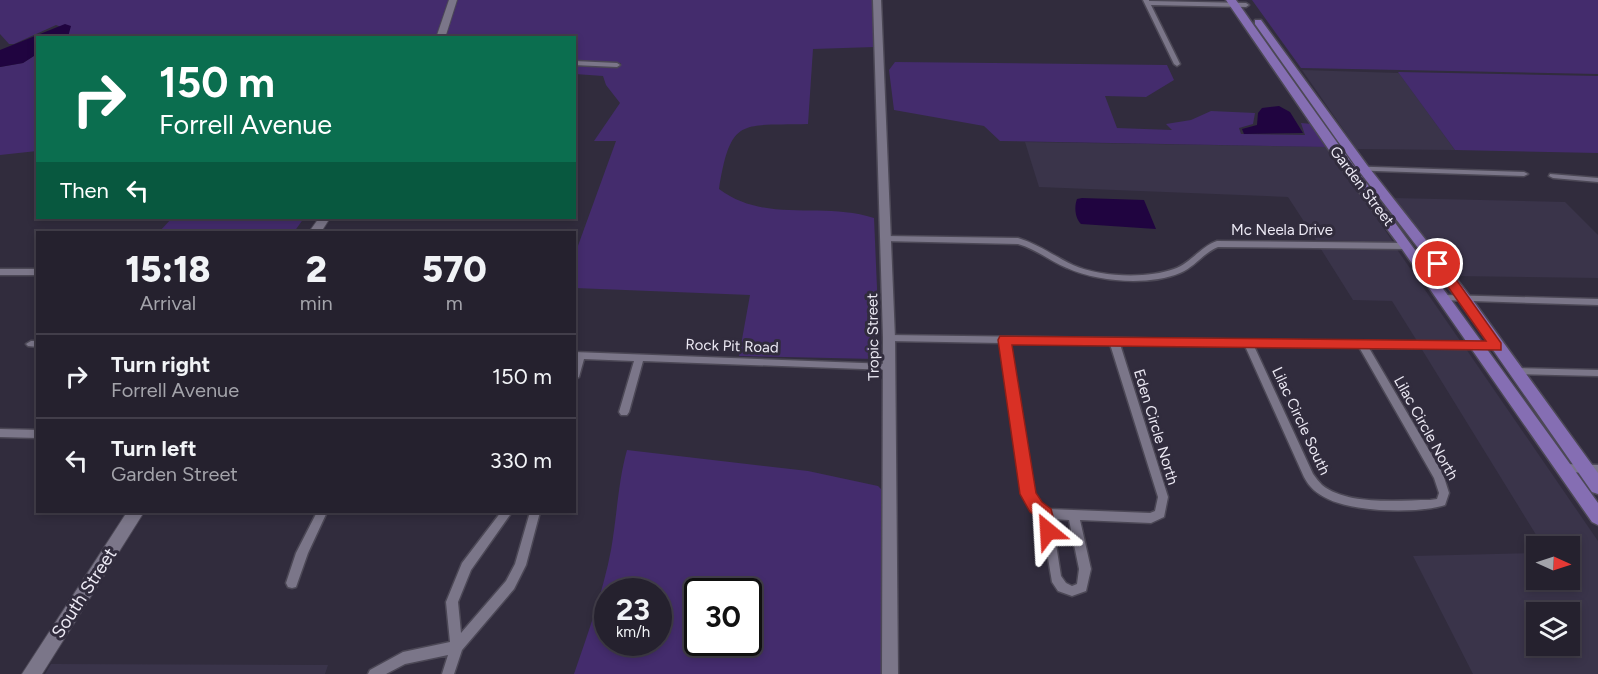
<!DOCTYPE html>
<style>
body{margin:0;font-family:Figtree,sans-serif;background:#2d2936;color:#f1f3f6;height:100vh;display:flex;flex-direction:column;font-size:22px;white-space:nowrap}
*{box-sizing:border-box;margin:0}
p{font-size:20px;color:#a3a3aa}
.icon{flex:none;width:33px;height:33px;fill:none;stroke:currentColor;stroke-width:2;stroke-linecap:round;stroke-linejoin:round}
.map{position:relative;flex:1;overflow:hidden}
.side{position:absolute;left:36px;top:231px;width:540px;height:282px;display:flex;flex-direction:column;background:#25212e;border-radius:0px;box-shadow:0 3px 9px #0003,0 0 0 2px #423e4a}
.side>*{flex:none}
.guide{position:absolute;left:36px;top:36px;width:540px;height:183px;border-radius:0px;box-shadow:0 3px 9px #0003,0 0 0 2px #423e4a;background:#0b6e4f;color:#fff;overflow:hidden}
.needle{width:39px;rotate:93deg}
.buttons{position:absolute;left:1526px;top:536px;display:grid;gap:12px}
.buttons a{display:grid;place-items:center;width:54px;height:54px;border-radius:0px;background:#25212e;box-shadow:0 3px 9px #0003,0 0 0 2px #423e4a;font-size:30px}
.speed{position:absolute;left:594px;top:578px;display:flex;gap:12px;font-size:30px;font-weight:700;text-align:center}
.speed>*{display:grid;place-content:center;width:78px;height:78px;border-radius:50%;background:#25212e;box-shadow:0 3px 9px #0003,0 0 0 2px #423e4a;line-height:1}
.speed small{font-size:15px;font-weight:400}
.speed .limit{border:3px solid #111;border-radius:9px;background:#fff;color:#111}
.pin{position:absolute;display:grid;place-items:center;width:51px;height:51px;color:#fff;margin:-26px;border:3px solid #fff;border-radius:50%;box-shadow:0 2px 6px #0007}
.me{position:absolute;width:66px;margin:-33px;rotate:333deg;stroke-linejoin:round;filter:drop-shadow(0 0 4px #0008)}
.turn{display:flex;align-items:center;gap:21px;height:126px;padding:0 24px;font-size:27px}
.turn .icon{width:78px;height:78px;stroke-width:2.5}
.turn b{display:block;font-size:42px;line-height:51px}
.then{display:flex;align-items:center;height:57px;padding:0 24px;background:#0003;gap:12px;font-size:22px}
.eta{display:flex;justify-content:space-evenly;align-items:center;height:102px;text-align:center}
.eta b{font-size:36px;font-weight:800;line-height:42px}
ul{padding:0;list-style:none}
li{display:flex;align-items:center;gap:18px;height:84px;padding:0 24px;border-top:2px solid #423e4a}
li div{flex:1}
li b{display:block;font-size:22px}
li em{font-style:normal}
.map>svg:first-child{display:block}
</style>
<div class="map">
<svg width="1598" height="674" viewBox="0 0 1598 674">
<rect width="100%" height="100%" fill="#312c3d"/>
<path fill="#3a344a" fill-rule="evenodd" d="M1302 70 1399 73 1455 150 1357 149Z
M1025 142 1328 147 1393 242 1316 240 1288 197 1039 187Z
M1393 198 1565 202 1598 235V278L1452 276Z
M1319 246 1396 248 1461 342 1417 341 1392 301 1353 300Z
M1421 348 1466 349 1598 541V674H1473L1413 556 1536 553V579H1569V546H1543ZM1536 612H1569V645H1536Z
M51 664 328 665 325 674H45Z"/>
<path fill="#442c6d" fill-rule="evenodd" d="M0 0H450L437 37 68 38 69 30 56 25 14 44H9L0 34Z
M457 0H873L875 47 813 49 808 124C741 126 731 116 719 189 766 224 821 201 874 218L877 288 876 359 739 356 750 295 575 288V254L616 141H594L620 103 606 85 603 76 575 74V65L620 66 621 63 575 62 574 38H444Z
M1252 0H1598V74L1301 68Z
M37 54V151L0 155V67L23 63Z
M895 62 1167 65 1174 80 1146 97 1105 96 1117 128 1172 130 1166 124 1191 120 1211 111 1255 113 1253 124 1239 128 1241 134 1305 135 1301 123 1312 124 1328 147 1000 141 984 126 894 110 889 70Z
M1398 72 1598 76V153L1455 150Z
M172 218H304L294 232H159Z
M627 450 808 471 878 486 883 491 882 674H574C588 633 603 592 611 550 617 516 618 482 627 450ZM608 591H658V642H608ZM698 591H748V642H698Z"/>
<path fill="#200440" d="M65 24 71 26 68 37 38 38 37 54 23 63 0 67V50Z
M1279 106 1290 112 1303 133 1244 134 1242 129 1257 125 1258 113 1262 108Z
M1082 198 1144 200 1156 229 1081 224C1075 218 1074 207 1077 199Z"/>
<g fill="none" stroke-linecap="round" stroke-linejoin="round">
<g stroke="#4c4856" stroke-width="3">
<path id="minor" d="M1143 0H1149V1L1246 3 1249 5 1246 7 1151 5 1180 64 1177 66 1174 64Z
M574 61 617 63 620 65 617 67 574 65Z
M1344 166 1524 172 1528 174 1524 176 1347 170 1343 168Z
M1550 174 1598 178V182L1553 178 1549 176Z
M886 236 1018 238C1038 244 1054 256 1073 265 1100 277 1146 279 1174 269 1191 263 1200 247 1217 241L1407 243 1411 246 1407 249 1218 247C1203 253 1195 267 1180 273 1149 286 1098 282 1067 268 1050 261 1036 249 1018 244L883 241 882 239Z
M0 269H38V275H0Z
M1444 295 1598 299V305L1441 300 1440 298Z
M889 335 1497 343 1502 346 1497 349 1369 348 1443 474 1449 493 1445 505C1417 514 1354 512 1328 499 1317 494 1309 487 1304 477L1245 346 1120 344 1168 497 1164 517 1151 523 1080 520 1091 569 1086 591 1072 596 1058 591 1052 582 1041 516 1032 510 1024 494 1001 343 889 341 884 338ZM1010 343 1110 344 1158 497 1155 511 1150 513 1048 509 1040 504 1034 494ZM1254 346 1359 347 1434 478 1439 493 1437 499 1430 500C1399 500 1348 506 1322 485 1319 482 1316 478 1313 474ZM1052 519 1069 520 1079 569 1077 584 1072 586 1066 583 1061 576Z
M31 341H38V347L28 346 26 344Z
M574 352 889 364 892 365 894 367 892 369 889 370 643 361 629 412 627 415H621L619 412 634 361 584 359 579 377 574 380Z
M1515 368 1598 370V376L1515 374 1512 373 1510 371 1512 369Z
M0 429 38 430V438L0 437Z
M1563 464 1598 465V473L1563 472 1559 471 1558 468 1559 465Z
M317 512H327L308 553 296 587 292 588 288 587 286 583 296 553Z
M501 512H512L471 570 458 602 461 633 506 581 515 564 530 512H540L526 565 514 589 462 650 454 674H442L448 655 405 664 386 674H368L370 670 403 652 450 642 446 602 462 563Z"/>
</g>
<g stroke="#4c4856" stroke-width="3">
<path id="tertiary" d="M873 0H881L895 338 898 674H882L883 338Z"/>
</g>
<g stroke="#4c4856" stroke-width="2">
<path id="secondary" d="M449 0H457L445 38H436Z
M319 218H330L321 232H309Z
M127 512H144L42 674H22Z"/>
</g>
<g stroke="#4c4856" stroke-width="3">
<path id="primary" d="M1226 0H1236C1354 169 1478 335 1598 503V525L1592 522 1402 249 1340 166Z
M1255 20H1261L1367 165 1469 295 1598 473V494L1592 492 1459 301 1359 171 1255 24Z"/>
</g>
<use href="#minor" fill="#7b7689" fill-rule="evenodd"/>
<use href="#tertiary" fill="#7b7689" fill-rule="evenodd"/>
<use href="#secondary" fill="#7b7689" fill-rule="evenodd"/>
<use href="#primary" fill="#856eb3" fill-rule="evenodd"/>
</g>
<path fill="#d93025" stroke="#8d1f18" stroke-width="1.5" d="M1438 260 1443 261 1501 343V350L1012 345 1036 493 1042 502 1051 509 1057 531 1054 537 1048 539 1043 537 1038 517 1030 512 1020 494 998 340 1000 336 1486 341 1432 264Z"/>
<g text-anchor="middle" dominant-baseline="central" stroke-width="6" stroke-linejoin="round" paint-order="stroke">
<g font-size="15" fill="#ece9f4" stroke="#312c3d">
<text transform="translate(1362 186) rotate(53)">Garden Street</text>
<text x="1282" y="230">Mc Neela Drive</text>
<text transform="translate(873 337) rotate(-91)">Tropic Street</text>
<text transform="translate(732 346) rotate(2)">Rock Pit Road</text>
<text transform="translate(1301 421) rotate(65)">Lilac Circle South</text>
<text transform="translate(1156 427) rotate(73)">Eden Circle North</text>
<text transform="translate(1426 428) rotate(61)">Lilac Circle North</text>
</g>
<g font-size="18" fill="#ece9f4" stroke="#312c3d">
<text transform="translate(84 593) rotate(-57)">South Street</text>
</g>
</g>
</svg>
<div class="buttons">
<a><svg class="needle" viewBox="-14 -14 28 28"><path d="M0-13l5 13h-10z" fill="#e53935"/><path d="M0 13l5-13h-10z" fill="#a3a3aa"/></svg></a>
<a><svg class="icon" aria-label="layers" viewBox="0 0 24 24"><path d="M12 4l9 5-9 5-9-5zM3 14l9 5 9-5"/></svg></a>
</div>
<div class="speed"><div>23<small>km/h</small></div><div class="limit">30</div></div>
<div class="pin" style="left:1438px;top:264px;background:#d93025"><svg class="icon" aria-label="arrive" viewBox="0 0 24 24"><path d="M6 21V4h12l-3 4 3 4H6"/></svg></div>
<svg class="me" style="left:1048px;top:531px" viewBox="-20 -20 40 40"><path d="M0-17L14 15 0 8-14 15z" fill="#d93025" stroke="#fff" stroke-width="4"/></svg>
<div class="guide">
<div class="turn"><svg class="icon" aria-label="right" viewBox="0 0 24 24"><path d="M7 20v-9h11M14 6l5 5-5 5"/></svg><div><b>150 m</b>Forrell Avenue</div></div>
<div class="then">Then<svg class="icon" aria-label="left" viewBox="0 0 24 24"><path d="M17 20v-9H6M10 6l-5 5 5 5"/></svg></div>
</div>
<section class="side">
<div class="eta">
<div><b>15:18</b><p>Arrival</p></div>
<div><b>2</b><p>min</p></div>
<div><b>570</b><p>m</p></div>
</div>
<ul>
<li><svg class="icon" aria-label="right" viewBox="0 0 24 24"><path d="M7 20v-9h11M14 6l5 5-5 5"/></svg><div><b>Turn right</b><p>Forrell Avenue</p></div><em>150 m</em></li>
<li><svg class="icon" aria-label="left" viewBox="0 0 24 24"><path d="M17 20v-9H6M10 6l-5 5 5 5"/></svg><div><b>Turn left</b><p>Garden Street</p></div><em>330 m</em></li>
</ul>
</section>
</div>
